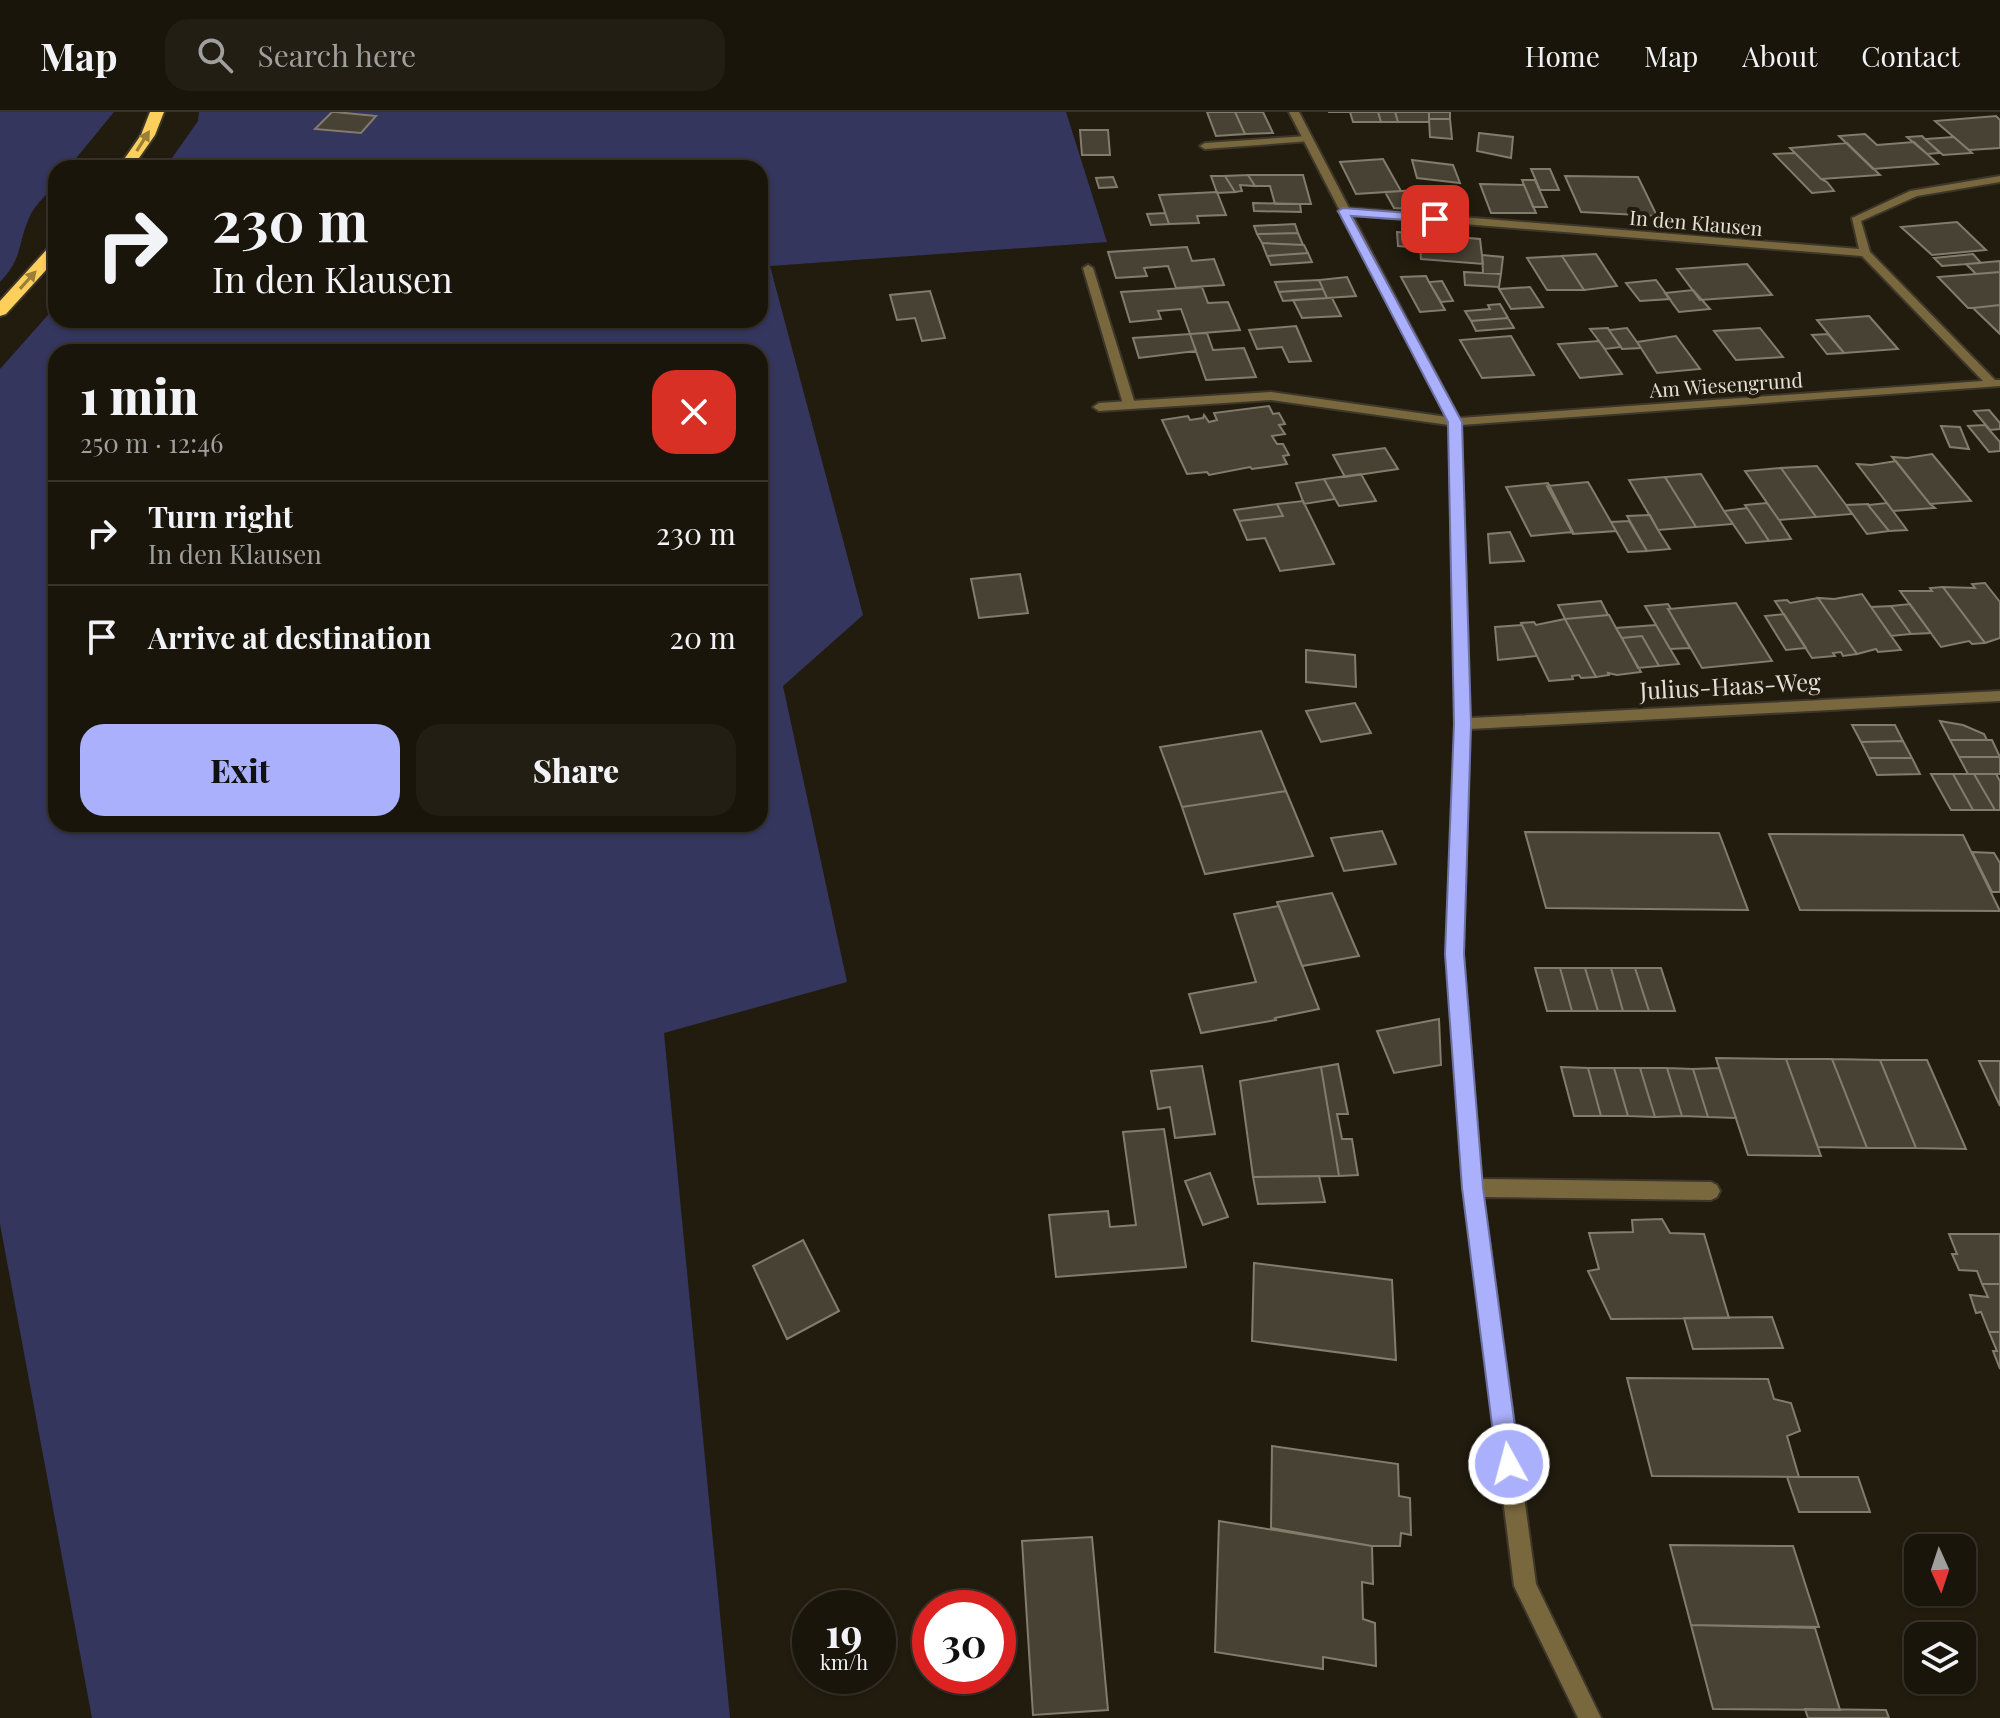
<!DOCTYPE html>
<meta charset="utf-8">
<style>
body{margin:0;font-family:"Playfair Display",serif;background:#231e14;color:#f1f3f6;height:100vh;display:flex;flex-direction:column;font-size:30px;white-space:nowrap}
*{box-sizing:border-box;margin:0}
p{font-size:26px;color:#9f9f9d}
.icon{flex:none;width:44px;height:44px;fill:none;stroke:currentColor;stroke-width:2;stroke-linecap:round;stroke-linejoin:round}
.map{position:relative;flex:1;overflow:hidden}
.panel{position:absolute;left:48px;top:232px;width:720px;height:488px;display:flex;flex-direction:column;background:#1a150b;border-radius:24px;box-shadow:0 2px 6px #0004,0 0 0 2px #38342c}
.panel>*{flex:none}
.guide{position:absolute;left:48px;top:48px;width:720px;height:168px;border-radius:24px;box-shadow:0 2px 6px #0004,0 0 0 2px #38342c;background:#1a150b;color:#f1f3f6;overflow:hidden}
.needle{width:52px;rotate:177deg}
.buttons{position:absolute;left:1904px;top:1422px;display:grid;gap:16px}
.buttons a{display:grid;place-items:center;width:72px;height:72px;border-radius:16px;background:#1a150b;box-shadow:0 2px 6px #0004,0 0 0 2px #38342c;font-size:40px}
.speed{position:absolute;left:792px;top:1478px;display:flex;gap:16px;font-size:40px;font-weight:700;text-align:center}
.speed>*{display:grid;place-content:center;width:104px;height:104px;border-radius:50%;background:#1a150b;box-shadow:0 2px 6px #0004,0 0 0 2px #38342c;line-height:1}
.speed small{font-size:20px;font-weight:400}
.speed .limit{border:12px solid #d22;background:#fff;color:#111}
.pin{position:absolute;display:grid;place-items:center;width:68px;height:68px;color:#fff;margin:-34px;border-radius:16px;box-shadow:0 4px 12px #0006}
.me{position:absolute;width:88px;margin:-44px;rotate:353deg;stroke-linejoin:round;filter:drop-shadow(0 0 6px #0008)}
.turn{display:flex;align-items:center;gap:28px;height:168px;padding:0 32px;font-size:36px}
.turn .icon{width:104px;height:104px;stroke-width:2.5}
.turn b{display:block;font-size:56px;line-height:68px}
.round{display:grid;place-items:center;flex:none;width:84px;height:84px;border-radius:24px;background:#231e14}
.summary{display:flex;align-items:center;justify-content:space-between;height:136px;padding:0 32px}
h1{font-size:48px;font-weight:800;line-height:60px}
.cta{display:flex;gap:16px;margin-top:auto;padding:16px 32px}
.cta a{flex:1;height:92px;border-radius:24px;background:#aab0fb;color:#111;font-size:32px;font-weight:800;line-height:92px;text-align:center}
.cta a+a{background:#231e14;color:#f1f3f6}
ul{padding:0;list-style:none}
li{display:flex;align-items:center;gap:24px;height:104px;padding:0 32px;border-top:2px solid #38342c}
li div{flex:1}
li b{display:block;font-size:30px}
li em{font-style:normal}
header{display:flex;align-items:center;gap:48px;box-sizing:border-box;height:112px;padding:0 40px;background:#1a150b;border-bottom:2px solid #38342c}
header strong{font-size:38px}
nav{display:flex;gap:44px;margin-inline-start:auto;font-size:28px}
.search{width:560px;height:72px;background:#231e14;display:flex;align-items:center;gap:20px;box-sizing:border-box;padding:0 28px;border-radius:24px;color:#9f9f9d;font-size:30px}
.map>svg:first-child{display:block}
</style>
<header>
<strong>Map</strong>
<div class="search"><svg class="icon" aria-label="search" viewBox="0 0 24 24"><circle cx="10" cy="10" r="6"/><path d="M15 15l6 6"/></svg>Search here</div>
<nav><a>Home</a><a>Map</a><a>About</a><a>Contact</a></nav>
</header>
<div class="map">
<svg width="2000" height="1606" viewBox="0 0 2000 1606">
<rect width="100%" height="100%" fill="#221c0f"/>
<path fill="#34365e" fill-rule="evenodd" d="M0 0H114L68 56H56C56 82 38 85 29 106 17 134 23 146 0 170Z
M199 0H1066L1107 130 770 154 863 503 783 574 847 870 664 921 730 1606H92L0 1112V257L56 194V208H760V56H165L198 9ZM56 240H760V712H56Z"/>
<path fill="#484234" stroke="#837c6c" stroke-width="2" d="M332 0H335L376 4 361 21 315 17Z
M1207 0H1235L1245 22 1216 24Z
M1235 0H1263L1273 21 1245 22Z
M1328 0H1378L1381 10H1353L1350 0Z
M1378 0H1395L1398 10H1381Z
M1395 0H1429V10H1398Z
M1429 0H1450V7H1429Z
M1996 4 2000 8V36L1969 38 1935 9Z
M1429 7H1450L1452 27 1430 25Z
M1080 18H1108L1110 43H1082Z
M1479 21 1513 25 1511 46 1477 39Z
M1865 22 1877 33 1914 30 1938 52 1873 57 1839 24Z
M1922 24 1925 27 1940 41 1927 42 1907 25Z
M1954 25 1972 41 1943 43 1925 27Z
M1847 31 1880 63 1821 67 1790 36Z
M1795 41 1821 67 1827 70 1834 79 1812 81 1774 42Z
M1383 47 1401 79 1356 82 1340 50Z
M1412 48 1453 53 1460 71 1417 66Z
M1531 57H1550L1559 78H1540Z
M1248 63H1303L1311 92H1275L1270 74H1255Z
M1248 63 1255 74 1240 73 1242 79 1235 80 1225 64Z
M1211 64H1225L1235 80 1217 81Z
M1565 64 1638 65 1657 104 1581 100Z
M1113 65 1117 75 1099 76 1096 66Z
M1522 68H1535L1547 95H1533Z
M1480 72 1524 73 1536 101H1491Z
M1419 78 1425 98 1394 96 1385 80Z
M1217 80 1226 103 1197 104 1199 111 1169 112 1159 83Z
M1253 91 1300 92 1301 100 1254 99Z
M1165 101 1169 112 1151 113 1147 102Z
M1957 110 1986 138 1932 143 1901 115Z
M1295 112 1298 121 1257 122 1254 114Z
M1397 120 1419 122 1420 136 1398 134Z
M1298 121 1303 133 1262 131 1257 122Z
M1419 122 1480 127 1483 152 1421 147Z
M1262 131 1304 133 1308 141 1267 144Z
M1187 135 1192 149 1214 147 1224 173 1176 176 1168 154 1144 156 1147 164 1116 166 1108 140Z
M1308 141 1312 150 1271 153 1267 144Z
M1596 142 1617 174 1584 178 1562 144Z
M1973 142 1981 151 1942 154 1934 146Z
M1482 143 1503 145 1501 162 1483 161Z
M1562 144 1584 178H1547L1527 146Z
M2000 149V160L1976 162 1966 152Z
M1747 152 1772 183 1700 188 1677 157Z
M1464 160 1501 162 1499 175 1465 173Z
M2000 160V193L1973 196H1968L1938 165Z
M1426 164 1429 170 1445 198 1420 200 1401 165Z
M1347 165 1356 184 1327 186 1319 168Z
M1319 168 1323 177 1279 180 1275 170Z
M1656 168 1670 187 1640 189 1626 171Z
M1442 169 1453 189 1441 190 1429 170Z
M1202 175 1208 191 1228 190 1240 218 1190 222 1181 197 1158 199 1161 207 1130 210 1121 180Z
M1530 175 1543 195 1511 197 1499 177Z
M1323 177 1327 186 1283 189 1279 180Z
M1693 178 1710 197 1679 200 1665 181Z
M930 179 945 226 922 229 915 206 897 208 890 183Z
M1327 186H1332L1341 204 1302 206 1293 188Z
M1500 192 1508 206 1471 209 1465 199 1490 197 1488 193Z
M2000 193V222L1973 196Z
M1869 204 1898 237 1844 241 1817 208Z
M1508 206 1514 216 1476 219 1471 209Z
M1296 214 1311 249 1289 250 1282 235 1257 237 1249 218Z
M1608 216 1609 218 1621 235 1605 237 1590 217Z
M1627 216 1637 230 1641 236 1622 237 1609 218Z
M1760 216 1783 245 1736 248 1714 219Z
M1207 221 1213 238 1244 236 1256 265 1206 268 1190 222Z
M1190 222 1196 239 1139 246 1133 226Z
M1828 222 1844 241 1827 242 1812 223Z
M1511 224 1534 263 1482 266 1460 228Z
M1676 224 1700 257 1657 261 1637 230Z
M1599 229 1622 262 1580 266 1558 232Z
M1269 294 1273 302 1279 301 1285 312 1279 313 1285 322 1272 324 1277 332H1283L1289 343 1283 344 1287 352 1252 357 1250 355 1209 363 1207 360 1187 362 1162 308 1188 304 1190 308 1203 306 1204 303 1209 310 1217 308 1214 301Z
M1989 298 2000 311V317L1990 318 1974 299Z
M1985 313 2000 330V339L1989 340 1968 314Z
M1941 314 1960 315 1969 337 1950 335Z
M1385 336 1398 357 1345 365 1333 343Z
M1932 342 1971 389 1930 392 1892 345 1907 346Z
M1896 349 1930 392 1935 396 1893 399 1857 352 1871 353Z
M1817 354 1846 393 1852 402 1816 405 1781 356Z
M1781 356 1816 405 1779 408 1745 359Z
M1361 362 1376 389 1339 394 1324 367Z
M1701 362 1724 399 1733 412 1696 415 1665 365Z
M1665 365 1696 415 1658 418 1629 368Z
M1324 367 1335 387 1304 392 1296 371Z
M1588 370 1611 410 1616 419 1573 422 1547 374Z
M1548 371 1573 420 1531 424 1506 375Z
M1303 389 1334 452 1280 459 1265 426 1247 428 1239 409 1283 404 1277 392Z
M1767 391 1779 408 1791 427 1769 429 1745 393Z
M1887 391 1893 399 1907 418 1889 419 1868 393Z
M1277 392 1283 404 1239 409 1234 398Z
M1868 392V393L1889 419 1867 422 1846 393Z
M1747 396 1769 429 1746 431 1724 399Z
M1650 403 1658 418 1670 437 1647 439 1627 404Z
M1629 409 1647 439 1628 440 1611 410Z
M1510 420 1524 449 1490 451 1488 422Z
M1020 462 1028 501 979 506 971 467Z
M1985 471 2000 490V526L1985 531 1943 475 1975 476 1972 472Z
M1943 475 1985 531 1972 532 1969 529 1941 535 1900 479H1932L1930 476Z
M1862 482 1871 495 1901 538 1878 540 1876 537 1857 542 1818 486 1834 487Z
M1818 486 1857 542 1843 544 1841 540 1833 541 1835 544 1812 546 1775 489 1787 488 1790 491Z
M1601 489 1608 503 1565 507 1558 493Z
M1736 491 1772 549 1702 556 1668 497Z
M1668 492 1671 497H1668L1690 536 1670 537 1645 494Z
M1910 492 1931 521 1911 522 1891 494Z
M1891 494 1911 522 1891 524 1871 495Z
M1784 502 1806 536 1786 538 1765 504Z
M1609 503 1616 516 1641 560 1617 563 1608 561 1609 563 1596 565 1565 507Z
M1565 507 1596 565 1581 566 1579 563 1572 564 1573 567 1549 569 1521 511 1534 510 1536 513Z
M1522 513 1537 544 1498 548 1495 515Z
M1656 513 1679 552 1659 554 1642 524 1622 526 1616 516Z
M1642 524 1659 554 1638 556 1622 526Z
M1306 538 1355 543 1356 575 1306 570Z
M1355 591 1371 621 1321 630 1306 599Z
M1940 609 1963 613 1984 622 1987 628H1950Z
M1852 613H1895L1903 629 1861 630Z
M1261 619 1286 679 1182 695 1160 635Z
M1950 628H1992L2000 645H1959Z
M1903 629 1912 646H1869L1861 630Z
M1959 645H2000V662H1968Z
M1869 646H1912L1920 662 1877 663Z
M1931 662H1953L1973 698H1951Z
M1953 662H1974L1995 698H1973Z
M1974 662H1996L2000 669V698H1995Z
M1286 679 1313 744 1205 762 1182 695Z
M1382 719 1396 752 1344 759 1331 726Z
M1525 720 1719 721 1748 798 1546 796Z
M1769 722 1963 723 2000 799 1800 798Z
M1972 740 1994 741 2000 751V780H1992Z
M1332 781 1359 844 1302 854 1277 790Z
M1279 794 1319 897 1275 906 1276 908 1201 921 1189 882 1256 870 1234 802Z
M1535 856H1560L1572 899H1547Z
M1560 856H1585L1598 899H1572Z
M1585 856H1611L1623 899H1598Z
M1611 856H1635L1649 899H1623Z
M1635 856H1661L1675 899H1649Z
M1439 907 1441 953 1394 961 1377 919Z
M1716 946 1786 947 1821 1044 1748 1043Z
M1786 947H1832L1867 1036 1818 1035Z
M1832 947 1880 948 1916 1036H1867Z
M1880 948H1927L1966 1037 1916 1036Z
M1979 949H2000V994Z
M1338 952 1348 1002H1337L1342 1027H1352L1358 1063 1339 1064 1321 955Z
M1202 954 1215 1022 1175 1026 1170 995 1158 997 1151 959Z
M1321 955 1339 1064 1253 1065 1240 969Z
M1561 955 1588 956 1601 1004H1574Z
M1588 956H1614L1628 1004H1601Z
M1614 956H1640L1655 1005 1628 1004Z
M1640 956H1667L1682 1004 1655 1005Z
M1667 956 1693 957 1708 1005 1682 1004Z
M1719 956 1736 1006 1708 1005 1693 957Z
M1164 1017 1186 1155 1056 1165 1049 1103 1108 1099 1110 1115 1136 1113 1123 1020Z
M1210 1061 1228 1105 1203 1113 1185 1069Z
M1319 1064 1325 1090 1258 1092 1253 1065Z
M1662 1107 1670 1121 1704 1122 1729 1206 1611 1207 1588 1159 1599 1157 1589 1121 1633 1120 1632 1108Z
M1949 1122H2000V1172H1982L1977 1159 1959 1158 1952 1142H1957Z
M803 1128 839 1199 787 1227 753 1154Z
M1254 1151 1392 1168 1396 1248 1252 1229Z
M1982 1172H2000V1220H1989L1981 1200 1976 1201 1970 1183 1988 1185Z
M1772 1205 1783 1236 1693 1237 1684 1206Z
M1989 1220H2000V1257L1993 1239H1997Z
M1627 1266 1768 1267 1774 1287 1791 1291 1800 1319 1787 1324 1799 1365 1652 1364Z
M1272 1334 1398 1352 1399 1384 1410 1386 1411 1423 1401 1421 1400 1434H1372L1271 1416Z
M1787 1365H1858L1870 1400H1799Z
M1219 1409 1372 1434 1373 1472 1362 1470 1363 1507 1375 1511 1376 1554 1323 1545V1557L1215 1540Z
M1092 1425 1108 1598 1033 1603 1022 1429Z
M1670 1433 1793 1434 1819 1515 1691 1513Z
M1691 1513 1815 1516 1840 1598 1713 1597Z
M1805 1597 1886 1598 1889 1606H1808Z"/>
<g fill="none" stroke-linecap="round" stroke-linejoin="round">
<g stroke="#3d372b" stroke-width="4">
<path id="lane" d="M1307 24 1310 25V29L1205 37 1200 34 1205 31Z
M1088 153 1093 156 1135 292 1133 295H1125L1123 292 1083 156Z"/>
</g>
<g stroke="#3d372b" stroke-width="4">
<path id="street" d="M1289 0H1299L1349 96 1859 137 1852 106 1910 79 2000 64V70L1917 84 1861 109 1870 140 1995 268H2000V274L1461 313 1470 606 2000 579V589L1470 617 1463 842 1481 1067 1711 1070 1717 1073 1720 1079 1717 1085 1711 1088 1483 1085 1536 1472 1601 1606H1578L1514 1474 1464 1076 1447 842 1456 612 1449 313 1271 288 1099 299 1093 295 1099 291 1271 280 1447 305 1342 102 1338 99 1339 97ZM1352 103 1862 144 1983 269 1459 306Z"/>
</g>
<g stroke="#3d372b" stroke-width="4">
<path id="highway" d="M150 0H164L155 23 132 56H118L141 23Z
M56 132V147L6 202 0 204V189L50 134Z"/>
</g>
<use href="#lane" fill="#79673d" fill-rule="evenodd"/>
<use href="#street" fill="#79673d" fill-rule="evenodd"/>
<use href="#highway" fill="#fed05b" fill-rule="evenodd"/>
</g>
<defs><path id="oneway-solid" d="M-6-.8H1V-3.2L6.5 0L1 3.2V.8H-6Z" transform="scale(2)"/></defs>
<g fill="#9b7f39">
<use href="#oneway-solid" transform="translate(143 29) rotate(-58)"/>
<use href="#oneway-solid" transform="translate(28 168) rotate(-48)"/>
</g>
<path fill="#aab0fb" stroke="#6e72a3" stroke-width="2" d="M1343 96 1435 103 1441 107 1435 110 1351 104 1462 310 1471 612 1464 842 1483 1076 1520 1352 1517 1360 1509 1363 1501 1360 1497 1352 1462 1076 1445 842 1454 612 1448 310 1338 99Z"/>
<g text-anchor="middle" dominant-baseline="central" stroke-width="8" stroke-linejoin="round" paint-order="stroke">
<g font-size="20" fill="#e3dfd7" stroke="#221c0f">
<text transform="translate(1696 110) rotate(5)">In den Klausen</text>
<text transform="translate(1726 272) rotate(-4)">Am Wiesengrund</text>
</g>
<g font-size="24" fill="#e3dfd7" stroke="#221c0f">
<text transform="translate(1730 573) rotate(-3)">Julius-Haas-Weg</text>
</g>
</g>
</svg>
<div class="buttons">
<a><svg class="needle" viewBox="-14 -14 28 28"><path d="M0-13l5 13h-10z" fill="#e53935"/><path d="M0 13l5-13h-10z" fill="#9f9f9d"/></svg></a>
<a><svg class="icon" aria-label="layers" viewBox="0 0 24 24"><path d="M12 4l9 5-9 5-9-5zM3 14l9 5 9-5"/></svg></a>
</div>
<div class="speed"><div>19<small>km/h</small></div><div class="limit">30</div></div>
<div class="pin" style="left:1435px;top:107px;background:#d93025"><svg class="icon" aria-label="arrive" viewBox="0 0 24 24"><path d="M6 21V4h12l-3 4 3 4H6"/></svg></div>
<svg class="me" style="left:1509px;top:1352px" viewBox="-20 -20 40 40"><circle r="17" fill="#aab0fb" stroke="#fff" stroke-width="3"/><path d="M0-11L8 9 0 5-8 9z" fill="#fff"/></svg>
<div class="guide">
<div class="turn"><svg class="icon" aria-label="right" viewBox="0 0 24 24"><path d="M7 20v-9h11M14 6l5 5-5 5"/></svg><div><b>230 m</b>In den Klausen</div></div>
</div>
<section class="panel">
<div class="summary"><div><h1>1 min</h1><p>250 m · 12:46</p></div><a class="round" style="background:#d93025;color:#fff"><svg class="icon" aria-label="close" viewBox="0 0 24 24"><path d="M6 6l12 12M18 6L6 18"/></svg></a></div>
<ul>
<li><svg class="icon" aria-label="right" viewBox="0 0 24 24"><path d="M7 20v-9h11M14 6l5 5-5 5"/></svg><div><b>Turn right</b><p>In den Klausen</p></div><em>230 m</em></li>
<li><svg class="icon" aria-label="arrive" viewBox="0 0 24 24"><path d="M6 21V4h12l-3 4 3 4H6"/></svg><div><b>Arrive at destination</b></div><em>20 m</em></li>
</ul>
<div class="cta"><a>Exit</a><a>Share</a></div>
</section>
</div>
